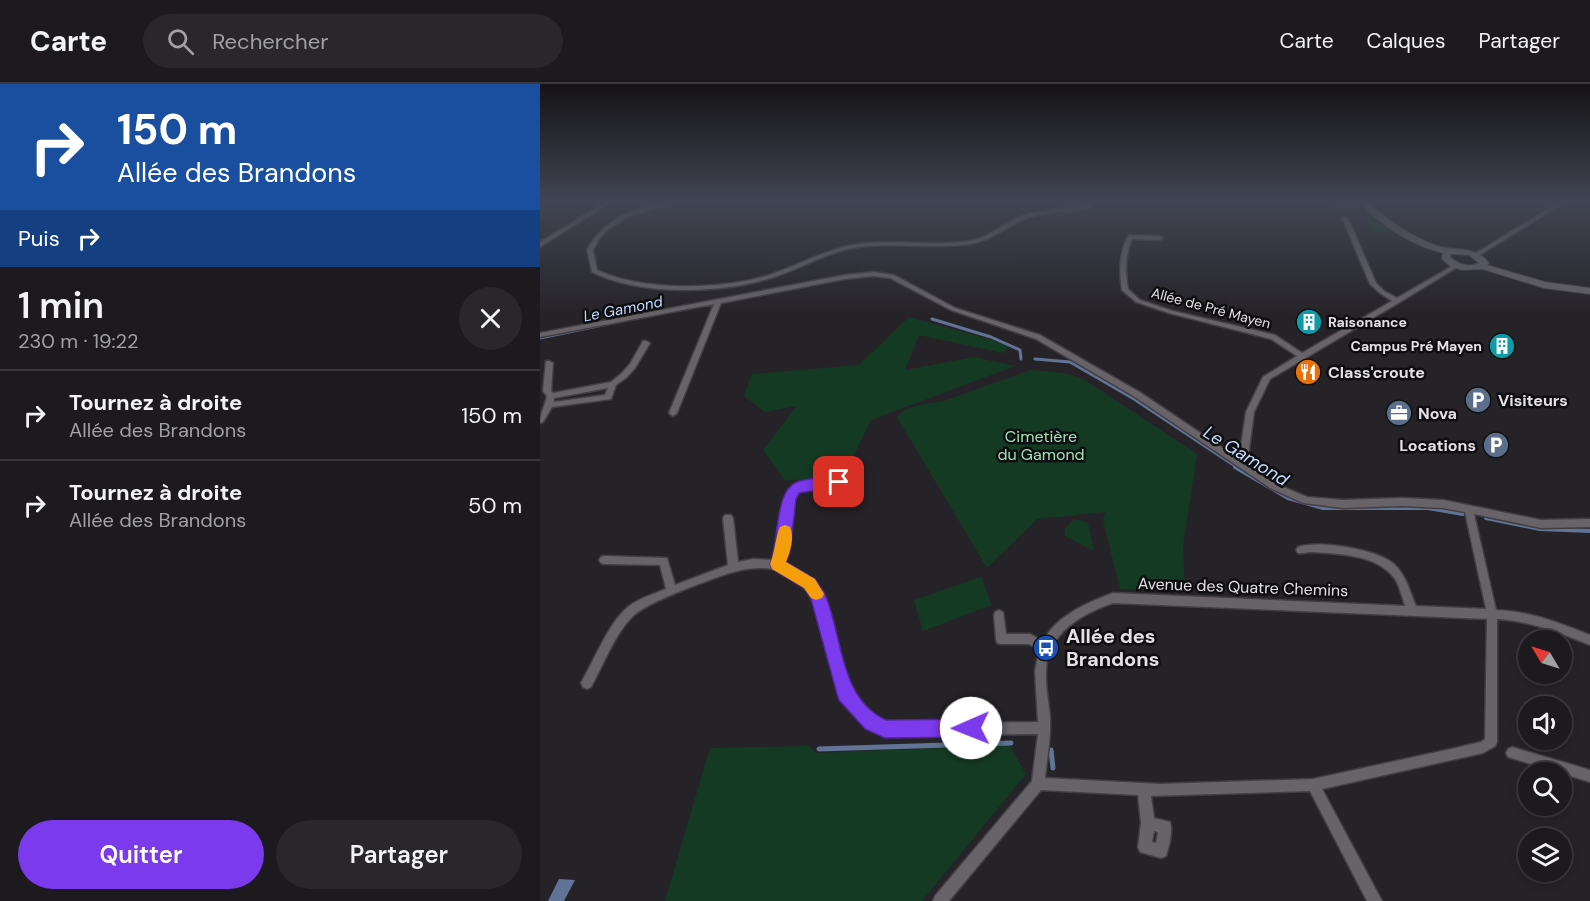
<!DOCTYPE html>
<html lang="fr">
<meta charset="utf-8">
<style>
body{margin:0;font-family:"DM Sans",sans-serif;background:#29272b;color:#f1f3f6;height:100vh;display:flex;flex-direction:column;font-size:22px;white-space:nowrap}
*{box-sizing:border-box;margin:0}
p{font-size:20px;color:#a0a1a4}
.icon{flex:none;width:33px;height:33px;fill:none;stroke:currentColor;stroke-width:2;stroke-linecap:round;stroke-linejoin:round}
.map{position:relative;flex:1;overflow:hidden}
.panel{display:flex;flex-direction:column;background:#1c1a1e;width:540px}
.panel>*{flex:none}
.guide{background:#1a4fa0;color:#fff;overflow:hidden}
.needle{width:39px;rotate:308deg}
.tools{position:absolute;left:978px;top:546px;display:grid;gap:12px}
.tools a{display:grid;place-items:center;width:54px;height:54px;border-radius:50%;background:#1c1a1e;box-shadow:0 3px 9px #0003,0 0 0 2px #3a383c;font-size:30px}
.pin{position:absolute;display:grid;place-items:center;width:51px;height:51px;color:#fff;margin:-26px;border-radius:12px;box-shadow:0 3px 9px #0006}
.me{position:absolute;width:66px;margin:-33px;rotate:269deg;stroke-linejoin:round;filter:drop-shadow(0 0 4px #0008)}
.turn{display:flex;align-items:center;gap:21px;height:126px;padding:0 18px;font-size:27px}
.turn .icon{width:78px;height:78px;stroke-width:2.5}
.turn b{display:block;font-size:42px;line-height:51px}
.then{display:flex;align-items:center;height:57px;padding:0 18px;background:#0003;gap:12px;font-size:22px}
.round{display:grid;place-items:center;flex:none;width:63px;height:63px;border-radius:32px;background:#29272b}
.summary{display:flex;align-items:center;justify-content:space-between;height:102px;padding:0 18px}
h1{font-size:36px;font-weight:600;line-height:45px}
.primary-button{display:flex;gap:12px;margin-top:auto;padding:12px 18px}
.primary-button a{flex:1;height:69px;border-radius:36px;background:#7c3aed;color:#fff;font-size:24px;font-weight:600;line-height:69px;text-align:center}
.primary-button a+a{background:#29272b;color:#f1f3f6}
ul{padding:0;list-style:none}
li{display:flex;align-items:center;gap:18px;height:90px;padding:0 18px;border-top:2px solid #3a383c}
li div{flex:1}
li b{display:block;font-size:22px}
li em{font-style:normal}
header{display:flex;align-items:center;gap:36px;box-sizing:border-box;height:84px;padding:0 30px;background:#1c1a1e;border-bottom:2px solid #3a383c}
header strong{font-size:28px}
nav{display:flex;gap:33px;margin-inline-start:auto;font-size:21px}
.search{width:420px;height:54px;background:#29272b;display:flex;align-items:center;gap:15px;box-sizing:border-box;padding:0 21px;border-radius:33px;color:#a0a1a4;font-size:22px}
main{display:flex;flex:1;min-height:0}
.map>svg:first-child{display:block}
</style>
<header>
<strong>Carte</strong>
<div class="search"><svg class="icon" aria-label="search" viewBox="0 0 24 24"><circle cx="10" cy="10" r="6"/><path d="M15 15l6 6"/></svg>Rechercher</div>
<nav><a>Carte</a><a>Calques</a><a>Partager</a></nav>
</header>
<main>
<section class="panel">
<div class="guide">
<div class="turn"><svg class="icon" aria-label="right" viewBox="0 0 24 24"><path d="M7 20v-9h11M14 6l5 5-5 5"/></svg><div><b>150 m</b>Allée des Brandons</div></div>
<div class="then">Puis<svg class="icon" aria-label="right" viewBox="0 0 24 24"><path d="M7 20v-9h11M14 6l5 5-5 5"/></svg></div>
</div>
<div class="summary"><div><h1>1 min</h1><p>230 m · 19:22</p></div><a class="round"><svg class="icon" aria-label="close" viewBox="0 0 24 24"><path d="M6 6l12 12M18 6L6 18"/></svg></a></div>
<ul>
<li><svg class="icon" aria-label="right" viewBox="0 0 24 24"><path d="M7 20v-9h11M14 6l5 5-5 5"/></svg><div><b>Tournez à droite</b><p>Allée des Brandons</p></div><em>150 m</em></li>
<li><svg class="icon" aria-label="right" viewBox="0 0 24 24"><path d="M7 20v-9h11M14 6l5 5-5 5"/></svg><div><b>Tournez à droite</b><p>Allée des Brandons</p></div><em>50 m</em></li>
</ul>
<div class="primary-button"><a>Quitter</a><a>Partager</a></div>
</section>
<div class="map">
<svg width="1050" height="817" viewBox="0 0 1050 817">
<rect width="100%" height="100%" fill="#262328"/>
<path fill="#153a23" d="M791 117 795 120H811L809 117H814L826 130 854 148H832L825 131 795 129Z
M369 233 470 261 463 269 379 251 365 286 434 273 475 282 331 336 305 390 246 397 223 366 257 322 225 328 204 312 212 290 319 281Z
M491 286 525 289 545 296 657 370 643 462 645 507 580 505 563 436 565 428 497 435 447 484 357 333C368 321 385 319 401 318Z
M534 435 548 439 554 467 525 452V445Z
M441 493 452 521 383 547 374 516Z
M469 661 486 690 382 817H125L170 664 270 662 276 669Z"/>
<path fill="#617497" d="M19 795 35 796 24 817H8Z"/>
<g fill="none" stroke-linecap="round" stroke-linejoin="round">
<path stroke="#617497" stroke-width="3" d="M392 235 451 253 480 266 481 275
M0 254 82 237
M495 275 530 278 594 315 698 384"/>
<path stroke="#617497" stroke-width="4" d="M695 383 748 414 783 424H888L923 430
M946 434 1000 445 1050 447"/>
<path stroke="#617497" stroke-width="5" d="M279 665 471 659
M511 666 513 684"/>
<g stroke="#423f44" stroke-width="3">
<path id="street" d="M67 117H73L0 163V158Z
M130 117H140L89 132 67 146 59 155 53 166 57 186C101 207 180 206 226 192 255 183 282 167 312 161 351 154 390 163 429 157 449 154 464 139 482 132 501 125 521 126 541 123L546 122 547 117H553L551 124C530 129 508 127 488 134 468 141 452 157 430 160 391 166 351 157 312 164 283 170 258 186 231 194 180 210 100 212 52 188L47 166C66 132 94 125 130 117Z
M1021 117H1027L938 172 933 171Z
M803 133 808 134 836 199 844 207 857 214 914 181 919 182 860 218 730 295 714 328 707 380 736 400 767 413 803 416 862 414 903 416 1001 436 1050 435V443L1001 444 934 430 956 526C989 527 1019 539 1050 551V561C1020 549 990 537 957 535V658L955 662 943 669 782 705 842 817H827L770 707 611 712 614 734 630 738C633 747 629 763 626 772L621 774 600 768 598 763 601 739 598 711 501 706 409 817H393L395 812 492 697 498 650 345 651C304 634 292 590 282 550 280 539 279 525 273 515 271 511 267 507 264 504 239 473 200 484 167 497 148 504 107 519 93 532 74 551 64 580 51 603L47 605 43 603 41 599 43 595C56 573 68 540 88 523 99 514 114 510 126 505L120 481 64 480 61 479 59 476 61 473 64 472 127 474 135 501 188 481 183 434 185 431H191L193 434 198 478 213 475 233 476C240 457 237 411 256 400 263 396 290 396 299 395L302 396 308 403 307 405H301L297 402C287 403 274 402 264 405 248 410 248 463 242 479 258 483 273 496 282 510 286 517 288 528 290 537 295 559 299 584 310 603 320 619 331 630 346 639L498 638 495 587 499 566 489 560H461L457 559 456 555 454 531 455 528 459 526 463 528 466 550H490L503 557C517 531 547 519 573 509L865 522C862 513 860 503 855 495 837 470 799 470 771 468 766 468 763 470 758 469L756 466 758 463C779 456 836 465 854 480 866 491 870 508 876 522L946 525 925 428 903 424 862 422 803 424 763 419 730 404 595 313 496 255 411 226 350 194 334 192 305 195 181 219 137 329 133 332 129 329 174 220 0 253V249L305 191 334 188 354 191 415 224 500 251 601 309 699 375 706 328 723 293 757 272 731 255 629 229 596 218 582 206C579 187 579 169 588 152L590 151 620 152 623 154 620 156 592 155C585 171 585 188 588 205L600 216 633 227 735 251 762 269 852 217 840 209 830 200 802 134ZM573 519 947 535 945 655 941 658 911 665 773 695 620 700 505 694C507 674 511 654 510 634 509 618 505 603 506 587 507 550 541 530 573 519ZM614 747 618 748 616 759 612 758Z
M103 257H106L110 259 95 284 87 293 76 301 71 315 12 323 3 338 0 339C0 329 5 322 7 312L3 307 6 277H9L13 279 11 307 13 309 71 298 81 290 90 280ZM68 304 65 311 14 318V314Z
M972 663 1050 686V698L968 673 966 669 968 665Z"/>
</g>
<g stroke="#423f44" stroke-width="2">
<path id="secondary" d="M819 117H827C846 136 872 153 898 162 917 168 935 161 949 179L947 181 1005 198 1050 204V210L1004 204 942 185 922 186 910 182 902 175 903 169C873 162 839 141 819 117ZM911 170 929 171 939 179C929 184 918 180 910 173Z"/>
</g>
<use href="#street" fill="#676369" fill-rule="evenodd"/>
<use href="#secondary" fill="#676369" fill-rule="evenodd"/>
</g>
<linearGradient id="sky" x2="0" y2="1"><stop stop-color="#151316"/><stop offset="0.51" stop-color="#414553"/><stop offset="1" stop-color="#414553" stop-opacity="0"/></linearGradient>
<rect width="1050" height="231" fill="url(#sky)"/>
<path fill="#7c3aed" stroke="#51269a" stroke-width="1.5" d="M299 393 304 394 306 398 304 402 259 409 256 415 250 468 246 478 275 495 284 508C303 549 298 614 346 636L431 635 438 638 440 644 438 651 431 653 345 654 325 645 299 616 297 610 271 515 264 504 232 485 230 480C239 460 234 406 257 398 269 393 286 394 299 393Z"/>
<path fill="#f59e0b" d="M245 441 250 443C255 453 250 468 246 478L275 495 284 510 282 514 276 516 271 514 264 504 232 485 230 480C235 468 235 455 240 443Z"/>
<defs>
<g id="building-disc" transform="scale(1.35)"><circle r="9.5" fill="#0f9aa8" stroke="#0e0d0f"/><path d="M-4-6H4V6H1V3H-1V6H-4ZM-2.5-4.3h1.7v1.8h-1.7ZM.8-4.3h1.7v1.8H.8ZM-2.5-1h1.7V.8h-1.7ZM.8-1h1.7V.8H.8Z" fill="#fff"/></g>
<g id="restaurant-disc" transform="scale(1.35)"><circle r="9.5" fill="#e8710a" stroke="#0e0d0f"/><path d="M-5-6h1v4h1v-4h1v4h1v-4h1v5L-1.5 .5V6h-2V.5L-5-1ZM5-6V6H3V1.5H1.5Q1.5-4 5-6Z" fill="#fff"/></g>
<g id="parking-disc" transform="scale(1.35)"><circle r="9.5" fill="#5c6f8a" stroke="#0e0d0f"/><path d="M-3.5-5.5H1a3.5 3.5 0 0 1 0 7H-1V5.5H-3.5ZM-1-3.4V-.6H.8a1.4 1.4 0 0 0 0-2.8Z" fill="#fff"/></g>
<g id="office-disc" transform="scale(1.35)"><circle r="9.5" fill="#5c6f8a" stroke="#0e0d0f"/><path d="M-6-3h4V-5.5h4V-3h4V5H-6ZM-1-4.5V-3h2v-1.5ZM-6 0V1H6V0Z" fill="#fff"/></g>
<g id="bus-disc" transform="scale(1.35)"><circle r="9.5" fill="#1a4fb4" stroke="#0e0d0f"/><path d="M-5-6H5V4H4V6H2V4H-2V6H-4V4H-5ZM-3.5-4V0h7V-4ZM-3.5 1.2v1.5H-2V1.2ZM2 1.2v1.5H3.5V1.2Z" fill="#fff"/></g>
</defs>
<g fill-rule="evenodd">
<use href="#building-disc" x="769" y="238"/>
<use href="#building-disc" x="962" y="262"/>
<use href="#restaurant-disc" x="768" y="288"/>
<use href="#parking-disc" x="938" y="316"/>
<use href="#office-disc" x="859" y="329"/>
<use href="#parking-disc" x="956" y="361"/>
<use href="#bus-disc" x="506" y="564"/>
</g>
<g text-anchor="middle" dominant-baseline="central" stroke-width="5" stroke-linejoin="round" paint-order="stroke">
<g font-size="14" fill="#e4e1e5" stroke="#0e0d0f">
<text transform="translate(671 224) rotate(15)">Allée de Pré Mayen</text>
</g>
<g font-size="14" font-weight="bold" fill="#e4e1e5" stroke="#0e0d0f" text-anchor="start">
<text x="788" y="238">Raisonance</text>
<text x="942" y="262" text-anchor="end">Campus Pré Mayen</text>
</g>
<g font-size="15" font-style="italic" fill="#c6d9fd" stroke="#0e0d0f">
<text transform="translate(83 225) rotate(-11)">Le Gamond</text>
</g>
<g font-size="16" font-weight="bold" fill="#e4e1e5" stroke="#0e0d0f" text-anchor="start">
<text x="788" y="288">Class'croute</text>
<text x="958" y="316">Visiteurs</text>
<text x="878" y="329">Nova</text>
<text x="936" y="361" text-anchor="end">Locations</text>
</g>
<g font-size="16" fill="#a1e1b5" stroke="#0e0d0f">
<text x="501" y="352">Cimetière<tspan x="501" dy="18">du Gamond</tspan></text>
</g>
<g font-size="16" fill="#e4e1e5" stroke="#0e0d0f">
<text transform="translate(703 503) rotate(2)">Avenue des Quatre Chemins</text>
</g>
<g font-size="18" font-style="italic" fill="#c6d9fd" stroke="#0e0d0f">
<text transform="translate(706 372) rotate(32)">Le Gamond</text>
</g>
<g font-size="20" font-weight="bold" fill="#e4e1e5" stroke="#0e0d0f" text-anchor="start">
<text x="526" y="552">Allée des<tspan x="526" dy="23">Brandons</tspan></text>
</g>
</g>
</svg>
<div class="tools">
<a><svg class="needle" viewBox="-14 -14 28 28"><path d="M0-13l5 13h-10z" fill="#e53935"/><path d="M0 13l5-13h-10z" fill="#a0a1a4"/></svg></a>
<a><svg class="icon" aria-label="sound" viewBox="0 0 24 24"><path d="M4 9h4l5-4v14l-5-4H4zM17 9q2 3 0 6"/></svg></a>
<a><svg class="icon" aria-label="search" viewBox="0 0 24 24"><circle cx="10" cy="10" r="6"/><path d="M15 15l6 6"/></svg></a>
<a><svg class="icon" aria-label="layers" viewBox="0 0 24 24"><path d="M12 4l9 5-9 5-9-5zM3 14l9 5 9-5"/></svg></a>
</div>
<div class="pin" style="left:299px;top:398px;background:#d93025"><svg class="icon" aria-label="arrive" viewBox="0 0 24 24"><path d="M6 21V4h12l-3 4 3 4H6"/></svg></div>
<svg class="me" style="left:431px;top:644px" viewBox="-20 -20 40 40"><circle r="19" fill="#fff"/><path d="M0-13L10 11 0 6-10 11z" fill="#7c3aed"/></svg>
</div>
</main>
